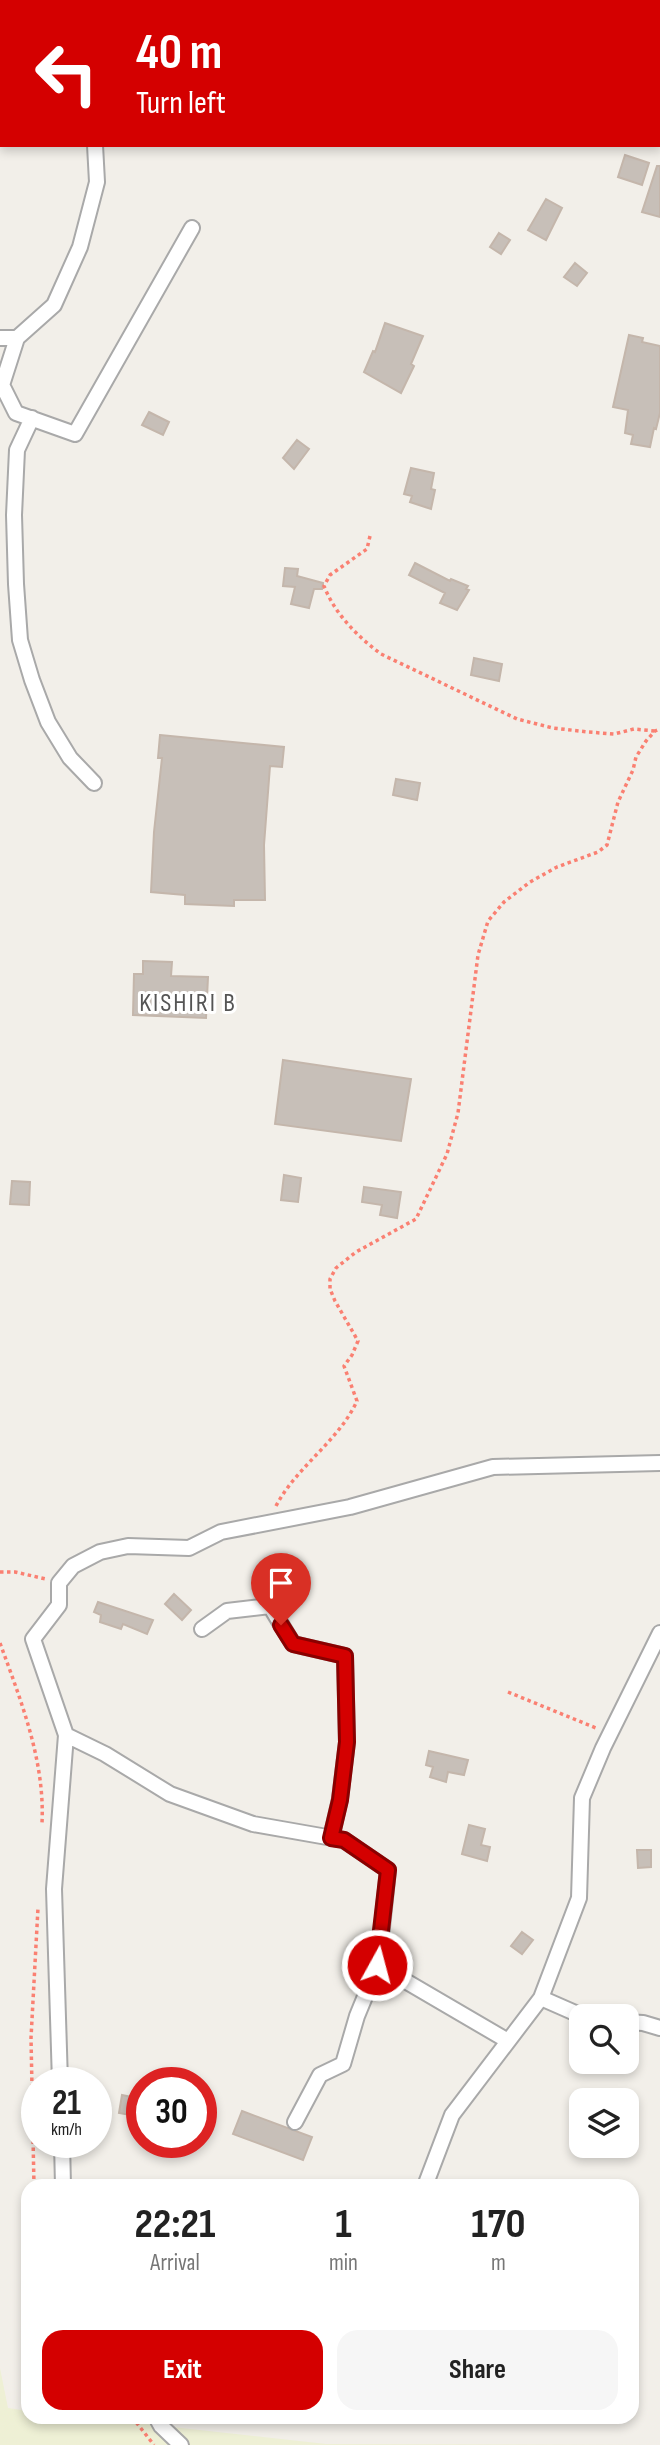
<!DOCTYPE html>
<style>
body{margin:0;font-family:"Sofia Sans Condensed",sans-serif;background:#f6f6f6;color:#222;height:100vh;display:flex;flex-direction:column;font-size:26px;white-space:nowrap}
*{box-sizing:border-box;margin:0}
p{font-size:23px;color:#767676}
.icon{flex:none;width:38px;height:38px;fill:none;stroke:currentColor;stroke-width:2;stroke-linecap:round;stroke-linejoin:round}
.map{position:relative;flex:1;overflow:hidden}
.drawer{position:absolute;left:21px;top:2179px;width:618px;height:245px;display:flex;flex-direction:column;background:#fff;border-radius:21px;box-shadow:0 4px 10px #0003}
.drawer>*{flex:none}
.guide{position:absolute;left:0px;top:0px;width:662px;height:147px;box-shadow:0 4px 10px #0003;background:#d40000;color:#fff;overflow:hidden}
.buttons{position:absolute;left:569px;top:2004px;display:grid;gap:14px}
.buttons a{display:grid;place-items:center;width:70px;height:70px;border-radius:14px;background:#fff;box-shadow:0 4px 10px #0003;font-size:35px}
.speed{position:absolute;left:21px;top:2067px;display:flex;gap:14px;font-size:35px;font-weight:700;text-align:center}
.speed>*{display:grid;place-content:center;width:91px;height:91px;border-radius:50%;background:#fff;box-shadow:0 4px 10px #0003;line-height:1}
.speed small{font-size:18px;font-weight:400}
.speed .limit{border:10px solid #d22;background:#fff;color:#111}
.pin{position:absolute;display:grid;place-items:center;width:60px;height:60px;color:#fff;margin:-72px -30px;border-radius:50% 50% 50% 0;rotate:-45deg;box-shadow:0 0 7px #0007}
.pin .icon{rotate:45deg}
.me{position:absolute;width:77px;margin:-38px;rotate:7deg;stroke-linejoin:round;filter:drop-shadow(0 0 5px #0008)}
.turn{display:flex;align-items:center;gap:24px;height:147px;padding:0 21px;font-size:32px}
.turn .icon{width:91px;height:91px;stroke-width:2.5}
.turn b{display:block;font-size:49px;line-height:60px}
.eta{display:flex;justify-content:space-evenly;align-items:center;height:119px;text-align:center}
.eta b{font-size:42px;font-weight:700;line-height:49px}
.cta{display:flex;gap:14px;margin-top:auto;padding:14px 21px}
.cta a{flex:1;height:80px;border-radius:21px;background:#d40000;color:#fff;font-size:28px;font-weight:700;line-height:80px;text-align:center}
.cta a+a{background:#f6f6f6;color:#222}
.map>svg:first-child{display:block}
</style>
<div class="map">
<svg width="660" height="2445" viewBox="0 0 660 2445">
<rect width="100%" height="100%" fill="#f2efe9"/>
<path fill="#eef0d5" d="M0 2368 8 2408 28 2411V2417H82L326 2444 660 2445H0Z"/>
<path fill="#c7bfb8" stroke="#c4b6ab" stroke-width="2" d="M625 155 649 163 642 185 618 177Z
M657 166H660V217L642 212Z
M546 199 562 208 546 240 528 230Z
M499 233 510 240 501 254 490 247Z
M575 263 587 273 577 286 564 277Z
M385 323 423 336 411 364 414 366 401 393 364 372 373 351 375 352Z
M629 335 643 338 642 342 660 346V413L656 429 654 428 650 447 631 444 633 435 625 433 628 410 613 407Z
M149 412 169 422 163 435 142 425Z
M297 440 309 449 294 469 283 458Z
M411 468 434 473 431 489 435 490 431 509 410 502 412 496 404 494Z
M415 563 450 581 451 579 468 586 466 589 469 590 457 610 440 603 445 593 409 575Z
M285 568 298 569 297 576 323 583 322 589H314L309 608 291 604 295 587 283 586Z
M474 658 502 664 499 681 471 675Z
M160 735 284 747 282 767 270 766 264 845 265 900H234V906L185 904V895L151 892 154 832 162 758H158Z
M396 779 420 783 417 800 393 795Z
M143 961 172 962 171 976 208 977 206 1018 133 1015 134 974H143Z
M283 1060 411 1079 401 1141 275 1124Z
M284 1175 301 1178 298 1202 281 1200Z
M12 1181 30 1182 29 1205 10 1204Z
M364 1187 401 1192 397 1218 380 1215 382 1205 362 1202Z
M174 1594 191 1610 182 1620 165 1604Z
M98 1602 153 1620 147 1634 123 1624 121 1629 100 1622 101 1615 94 1612Z
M429 1751 468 1760 464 1775 448 1772 446 1782 430 1777 433 1767 426 1765Z
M469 1825 485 1829 481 1845 490 1847 487 1861 462 1854Z
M637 1850H651V1867L638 1868Z
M522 1932 533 1940 522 1954 511 1946Z
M122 2095 142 2099V2117L119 2113Z
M242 2111 312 2137 303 2160 233 2134Z"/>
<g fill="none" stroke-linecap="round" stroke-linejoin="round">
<g stroke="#a9a9a9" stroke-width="18">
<path id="minor" d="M27 0 29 2
M211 0 217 2
M262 2 263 0
M0 338H17L54 305 80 247 97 182 95 145
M17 338 2 385 16 413 75 434 192 228
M32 418 17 450 14 515 16 584 20 640 32 680 48 722 70 758 94 783
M202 1629 227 1611 270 1606 293 1644 345 1656 347 1742 340 1799 331 1838
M378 1965 388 1870 344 1840 253 1824 170 1794 105 1754 66 1735 33 1639 59 1605V1583L73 1566 100 1552 128 1546 189 1548 221 1532 350 1507 493 1467 660 1463
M541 1998 582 2016
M626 2022 643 2023 660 2028
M60 2082 54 1889 66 1735
M295 2122 320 2075 343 2064 357 2016 378 1965 508 2041
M62 2142 63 2186
M425 2186 452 2115 541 1998 579 1898 582 1798 603 1748 660 1633
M156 2417 161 2426 181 2445"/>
</g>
<path stroke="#fa8072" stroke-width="3.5" stroke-dasharray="3.5 3.5" stroke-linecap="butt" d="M370 536 367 549 330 575 324 586C335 614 357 636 381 654L517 719 553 728 588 732 614 734 634 729 655 731
M276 1506C297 1466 338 1442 357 1401L344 1366 352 1355 358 1341 335 1301 330 1289V1279L336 1268 356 1252 416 1219 447 1154 458 1113 478 955 488 921 504 902 530 882 557 867 598 852 607 845 618 802 633 770 636 757 646 741 655 731 660 729
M0 1572H15L46 1579
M0 1643C21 1701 45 1761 42 1823
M508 1692 596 1728
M34 2186 31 2038 38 1908
M132 2417 154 2445"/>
<use href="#minor" stroke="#fff" stroke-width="14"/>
</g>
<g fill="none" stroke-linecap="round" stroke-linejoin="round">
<g stroke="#8a0000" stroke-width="18">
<path id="route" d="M281 1625 293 1644 345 1656 347 1742 340 1800 331 1838 344 1840 388 1870 377 1965"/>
</g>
<use href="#route" stroke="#d40000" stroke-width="12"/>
</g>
<g text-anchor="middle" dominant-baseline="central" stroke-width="6" stroke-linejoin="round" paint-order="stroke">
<g font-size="26" letter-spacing="2" fill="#555" stroke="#fff">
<text x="188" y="1003">KISHIRI B</text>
</g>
</g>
</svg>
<div class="buttons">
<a><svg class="icon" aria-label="search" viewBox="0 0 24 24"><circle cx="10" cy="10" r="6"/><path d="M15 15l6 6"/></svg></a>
<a><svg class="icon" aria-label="layers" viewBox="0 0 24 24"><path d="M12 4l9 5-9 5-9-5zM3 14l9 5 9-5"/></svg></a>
</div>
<div class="speed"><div>21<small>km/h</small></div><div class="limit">30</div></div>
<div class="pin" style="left:281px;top:1625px;background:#d93025"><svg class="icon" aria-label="arrive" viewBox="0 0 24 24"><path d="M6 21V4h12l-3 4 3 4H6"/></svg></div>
<svg class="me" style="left:377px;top:1965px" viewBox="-20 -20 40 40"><circle r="17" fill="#d40000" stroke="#fff" stroke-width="3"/><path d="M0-11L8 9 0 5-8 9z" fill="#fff"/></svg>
<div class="guide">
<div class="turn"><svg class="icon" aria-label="left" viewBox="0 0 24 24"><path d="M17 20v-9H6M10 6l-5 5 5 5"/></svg><div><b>40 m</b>Turn left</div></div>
</div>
<section class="drawer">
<div class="eta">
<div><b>22:21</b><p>Arrival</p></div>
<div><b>1</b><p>min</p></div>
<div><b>170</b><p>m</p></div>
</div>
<div class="cta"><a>Exit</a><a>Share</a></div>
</section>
</div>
